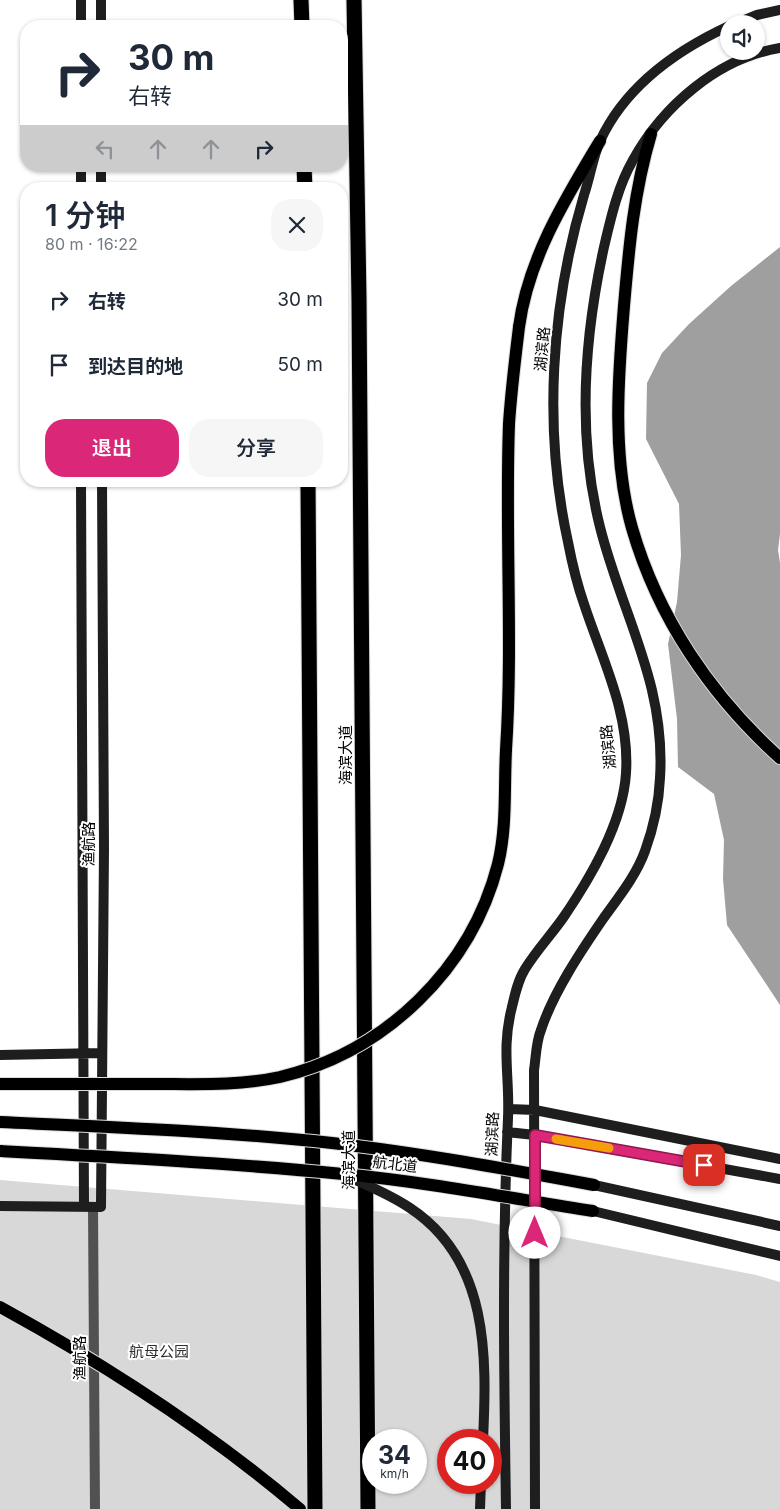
<!DOCTYPE html>
<html lang="zh">
<meta charset="utf-8">
<style>
body{margin:0;font-family:Inter,"Noto Sans SC",sans-serif;background:#f6f6f7;color:#1f2937;height:100vh;display:flex;flex-direction:column;font-size:19px;white-space:nowrap}
*{box-sizing:border-box;margin:0}
p{font-size:16px;color:#747a83}
.icon{flex:none;width:28px;height:28px;fill:none;stroke:currentColor;stroke-width:2;stroke-linecap:round;stroke-linejoin:round}
.map{position:relative;flex:1;overflow:hidden}
.drawer{position:absolute;left:20px;top:182px;width:328px;height:305px;display:flex;flex-direction:column;background:#fff;border-radius:20px;box-shadow:0 1px 4px #0004}
.drawer>*{flex:none}
.guide{position:absolute;left:20px;top:20px;width:328px;height:152px;border-radius:20px;box-shadow:0 1px 4px #0004;background:#fff;color:#1f2937;overflow:hidden}
.tools{position:absolute;left:720px;top:15px;display:grid;gap:10px}
.tools a{display:grid;place-items:center;width:45px;height:45px;border-radius:50%;background:#fff;box-shadow:0 1px 4px #0004;font-size:25px}
.speed{position:absolute;left:362px;top:1429px;display:flex;gap:10px;font-size:25px;font-weight:700;text-align:center}
.speed>*{display:grid;place-content:center;width:65px;height:65px;border-radius:50%;background:#fff;box-shadow:0 1px 4px #0004;line-height:1}
.speed small{font-size:12px;font-weight:400}
.speed .limit{border:8px solid #d22;background:#fff;color:#111}
.pin{position:absolute;display:grid;place-items:center;width:42px;height:42px;color:#fff;margin:-21px;border-radius:10px;box-shadow:0 2px 8px #0006}
.me{position:absolute;width:55px;margin:-28px;rotate:0deg;stroke-linejoin:round;filter:drop-shadow(0 0 4px #0008)}
.turn{display:flex;align-items:center;gap:18px;height:105px;padding:0 25px;font-size:22px}
.turn .icon{width:65px;height:65px;stroke-width:2.5}
.turn b{display:block;font-size:35px;line-height:42px}
.lanes{display:flex;align-items:center;height:48px;padding:0 25px;background:#0003;justify-content:center;gap:25px;direction:ltr}
.lanes .off{opacity:.35}
.round{display:grid;place-items:center;flex:none;width:52px;height:52px;border-radius:20px;background:#f6f6f7}
.summary{display:flex;align-items:center;justify-content:space-between;height:85px;padding:0 25px}
h1{font-size:30px;font-weight:600;line-height:38px}
.action{display:flex;gap:10px;margin-top:auto;padding:10px 25px}
.action a{flex:1;height:58px;border-radius:20px;background:#db2777;color:#fff;font-size:20px;font-weight:600;line-height:58px;text-align:center}
.action a+a{background:#f6f6f7;color:#1f2937}
ul{padding:0;list-style:none}
li{display:flex;align-items:center;gap:15px;height:65px;padding:0 25px}
li div{flex:1}
li b{display:block;font-size:19px}
li em{font-style:normal}
.map>svg:first-child{display:block}
</style>
<div class="map">
<svg width="780" height="1509" viewBox="0 0 780 1509">
<rect width="100%" height="100%" fill="#fff"/>
<path fill="#d8d8d8" fill-rule="evenodd" d="M0 1180 471 1219 756 1275 780 1282V1509H0ZM374 1440H416V1482H374ZM449 1440H491V1482H449Z"/>
<path fill="#9f9f9f" d="M780 247V534L778 550 780 563V1005L727 925 723 879 724 840 714 794 678 767 677 719 668 644 677 602 681 555 679 504 646 439 647 383 662 353 689 324 731 286Z"/>
<g fill="none" stroke-linecap="round" stroke-linejoin="round">
<g stroke="#dbdbdb" stroke-width="14">
<path id="primary" d="M651 134C634 191 629 247 624 306 618 378 612 458 632 528 658 618 711 696 780 758
M519 327C528 259 565 199 600 141"/>
</g>
<g stroke="#dbdbdb" stroke-width="17">
<path id="highway" d="M301 0 302 26
M354 0 359 299 368 1509
M304 166 305 189
M308 481 315 1509"/>
</g>
<path stroke="#515151" stroke-width="10" d="M93 1207 95 1509"/>
<path stroke="#1e1e1e" stroke-width="10" d="M81 0V26
M101 0V26
M735 24 757 15 780 10
M81 166V189
M101 166V189
M81 481 84 1207
M0 1055 102 1053
M509 1109 535 1110 780 1159
M507 1132 535 1135 780 1179
M594 1185 780 1226
M0 1206 101 1207 104 849 102 481
M593 1211 780 1256
M480 1509 481 1482
M506 1509C504 1378 502 1248 508 1118 510 1077 501 1049 512 1007 515 994 518 980 525 969 536 951 551 935 563 918 591 877 623 823 626 773 630 713 602 659 584 604 577 584 572 563 568 542 543 428 551 306 584 195 590 177 593 157 600 141 625 87 677 50 729 26
M535 1509 534 1070C536 1057 536 1042 541 1030 553 993 581 951 603 919 618 898 636 876 645 851 653 829 659 801 660 778 666 683 622 615 600 527 577 436 584 338 604 247 611 217 618 186 633 160 663 106 718 58 780 48"/>
<use href="#primary" stroke="#000" stroke-width="12"/>
<use href="#highway" stroke="#000" stroke-width="15"/>
<g stroke="#dbdbdb" stroke-width="14" stroke-linecap="butt">
<path id="primary-bridge" d="M0 1084C51 1084 103 1084 154 1084 197 1084 238 1086 280 1077 385 1052 471 969 498 864 507 827 504 788 506 750 513 642 505 533 509 424 511 392 515 360 519 327
M0 1122C111 1127 222 1131 332 1143 420 1153 507 1169 594 1185
M0 1151C114 1157 229 1163 343 1174 427 1182 510 1198 593 1211
M0 1307C106 1365 208 1431 300 1509"/>
</g>
<path stroke="#1e1e1e" stroke-width="10" d="M349 1177C369 1186 391 1195 410 1208 489 1260 487 1356 483 1440"/>
<use href="#primary-bridge" stroke="#000" stroke-width="12"/>
</g>
<g fill="none" stroke-linecap="round" stroke-linejoin="round">
<g stroke="#8e194d" stroke-width="12">
<path id="route" d="M535 1233V1135L704 1165"/>
</g>
<use href="#route" stroke="#db2777" stroke-width="9"/>
<path stroke="#f59e0b" stroke-width="9" d="M556 1139 609 1148"/>
</g>
<g text-anchor="middle" dominant-baseline="central" stroke-width="4" stroke-linejoin="round" paint-order="stroke">
<g font-size="15" fill="#000" stroke="#fff">
<text transform="translate(542 349) rotate(-85)">湖滨路</text>
<text transform="translate(608 747) rotate(-96)">湖滨路</text>
<text transform="translate(345 755) rotate(-90)">海滨大道</text>
<text transform="translate(88 844) rotate(-90)">渔航路</text>
<text transform="translate(492 1134) rotate(-88)">湖滨路</text>
<text transform="translate(348 1160) rotate(-90)">海滨大道</text>
<text transform="translate(395 1164) rotate(7)">航北道</text>
<text transform="translate(79 1358) rotate(-90)">渔航路</text>
</g>
<g font-size="15" fill="#2f2f2f" stroke="#fff">
<text x="159" y="1351">航母公园</text>
</g>
</g>
</svg>
<div class="tools">
<a><svg class="icon" aria-label="sound" viewBox="0 0 24 24"><path d="M4 9h4l5-4v14l-5-4H4zM17 9q2 3 0 6"/></svg></a>
</div>
<div class="speed"><div>34<small>km/h</small></div><div class="limit">40</div></div>
<div class="pin" style="left:704px;top:1165px;background:#d93025"><svg class="icon" aria-label="arrive" viewBox="0 0 24 24"><path d="M6 21V4h12l-3 4 3 4H6"/></svg></div>
<svg class="me" style="left:535px;top:1233px" viewBox="-20 -20 40 40"><circle r="19" fill="#fff"/><path d="M0-13L10 11 0 6-10 11z" fill="#db2777"/></svg>
<div class="guide">
<div class="turn"><svg class="icon" aria-label="right" viewBox="0 0 24 24"><path d="M7 20v-9h11M14 6l5 5-5 5"/></svg><div><b>30 m</b>右转</div></div>
<div class="lanes"><svg class="icon off" aria-label="left" viewBox="0 0 24 24"><path d="M17 20v-9H6M10 6l-5 5 5 5"/></svg><svg class="icon off" aria-label="ahead" viewBox="0 0 24 24"><path d="M12 20V5M6 11l6-6 6 6"/></svg><svg class="icon off" aria-label="ahead" viewBox="0 0 24 24"><path d="M12 20V5M6 11l6-6 6 6"/></svg><svg class="icon" aria-label="right" viewBox="0 0 24 24"><path d="M7 20v-9h11M14 6l5 5-5 5"/></svg></div>
</div>
<section class="drawer">
<div class="summary"><div><h1>1 分钟</h1><p>80 m · 16:22</p></div><a class="round"><svg class="icon" aria-label="close" viewBox="0 0 24 24"><path d="M6 6l12 12M18 6L6 18"/></svg></a></div>
<ul>
<li><svg class="icon" aria-label="right" viewBox="0 0 24 24"><path d="M7 20v-9h11M14 6l5 5-5 5"/></svg><div><b>右转</b></div><em>30 m</em></li>
<li><svg class="icon" aria-label="arrive" viewBox="0 0 24 24"><path d="M6 21V4h12l-3 4 3 4H6"/></svg><div><b>到达目的地</b></div><em>50 m</em></li>
</ul>
<div class="action"><a>退出</a><a>分享</a></div>
</section>
</div>
